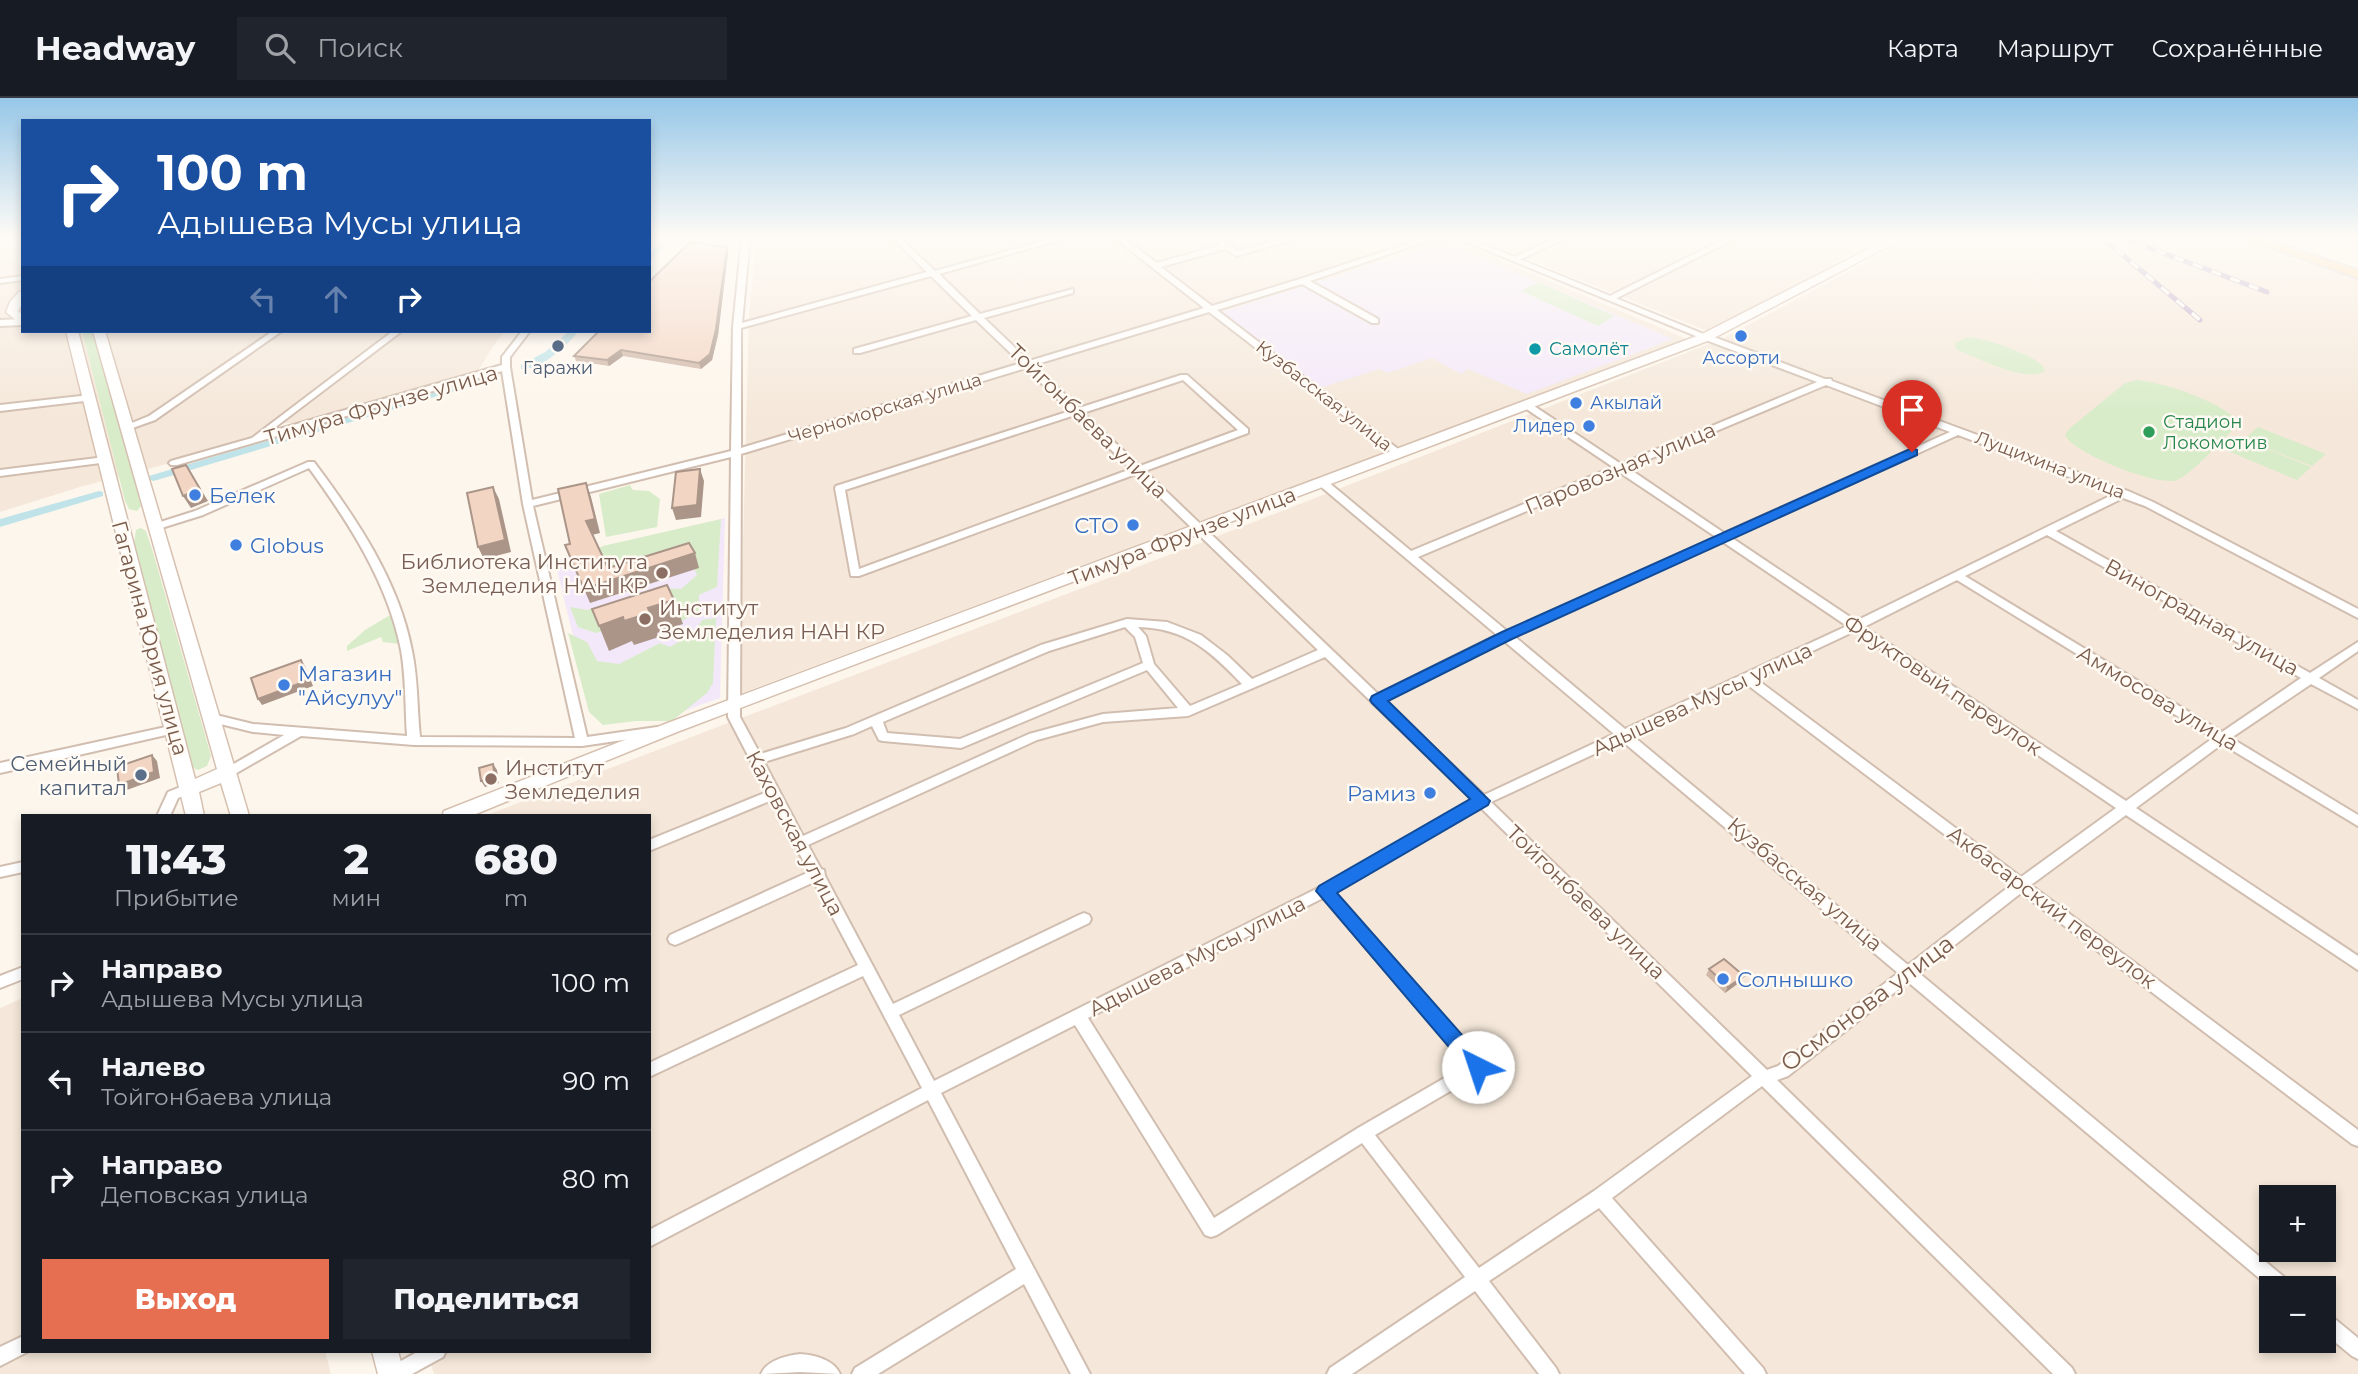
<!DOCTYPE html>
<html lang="ru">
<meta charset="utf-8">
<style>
body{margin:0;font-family:Montserrat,sans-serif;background:#20242c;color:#f1f3f6;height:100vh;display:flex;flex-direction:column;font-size:26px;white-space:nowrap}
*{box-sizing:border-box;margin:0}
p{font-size:23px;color:#9ea1a6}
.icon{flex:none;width:38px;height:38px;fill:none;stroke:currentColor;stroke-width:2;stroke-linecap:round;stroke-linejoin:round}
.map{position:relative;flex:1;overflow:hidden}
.details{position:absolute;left:21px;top:716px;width:630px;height:539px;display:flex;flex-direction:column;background:#171b24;border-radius:0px;box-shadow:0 4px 10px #0003}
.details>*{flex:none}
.top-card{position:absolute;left:21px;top:21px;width:630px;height:214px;border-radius:0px;box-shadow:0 4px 10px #0003;background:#1a4fa0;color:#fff;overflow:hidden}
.buttons{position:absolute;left:2259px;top:1087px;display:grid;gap:14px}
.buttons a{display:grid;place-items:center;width:77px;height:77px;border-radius:0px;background:#171b24;box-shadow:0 4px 10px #0003;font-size:35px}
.pin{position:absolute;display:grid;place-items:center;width:60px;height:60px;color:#fff;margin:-72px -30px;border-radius:50% 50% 50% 0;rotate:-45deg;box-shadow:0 0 7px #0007}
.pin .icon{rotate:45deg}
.me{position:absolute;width:77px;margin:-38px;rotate:319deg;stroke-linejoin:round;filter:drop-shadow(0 0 5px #0008)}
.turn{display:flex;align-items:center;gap:24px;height:147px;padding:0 21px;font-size:32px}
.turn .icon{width:91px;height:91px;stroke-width:2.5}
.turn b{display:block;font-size:49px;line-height:60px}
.lanes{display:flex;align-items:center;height:66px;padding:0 21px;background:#0003;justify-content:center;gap:35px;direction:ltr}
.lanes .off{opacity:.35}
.eta{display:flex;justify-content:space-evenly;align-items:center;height:119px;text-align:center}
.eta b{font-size:42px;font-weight:800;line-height:49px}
.action{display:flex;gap:14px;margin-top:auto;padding:14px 21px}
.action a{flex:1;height:80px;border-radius:0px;background:#e76f51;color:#fff;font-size:28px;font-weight:800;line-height:80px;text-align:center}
.action a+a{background:#20242c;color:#f1f3f6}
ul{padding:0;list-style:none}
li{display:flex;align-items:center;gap:21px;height:98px;padding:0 21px;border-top:2px solid #363941}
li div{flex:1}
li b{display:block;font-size:26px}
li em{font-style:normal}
header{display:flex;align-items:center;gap:42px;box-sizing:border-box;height:98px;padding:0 35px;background:#171b24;border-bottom:2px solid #363941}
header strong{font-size:33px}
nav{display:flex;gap:38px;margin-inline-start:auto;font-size:24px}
.search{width:490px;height:63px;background:#20242c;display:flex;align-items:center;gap:18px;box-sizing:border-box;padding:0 24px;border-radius:0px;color:#9ea1a6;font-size:26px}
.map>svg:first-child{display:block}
</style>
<header>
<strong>Headway</strong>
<div class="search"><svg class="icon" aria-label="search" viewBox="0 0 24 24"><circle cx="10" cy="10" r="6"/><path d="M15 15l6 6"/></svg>Поиск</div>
<nav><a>Карта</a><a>Маршрут</a><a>Сохранённые</a></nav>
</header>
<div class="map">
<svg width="2358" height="1276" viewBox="0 0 2358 1276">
<rect width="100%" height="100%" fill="#fdf6ec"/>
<path fill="#f5e8da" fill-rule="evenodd" d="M0 138H23V233H508L498 241 470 285 307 324 272 326 246 345 80 389 0 414Z
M757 138H1443L1687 241 739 596 749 218Z
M1471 138H1887L1707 233Z
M1915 138H2224L2358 182V1276H434L427 1253H649V718L487 717 1195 447 1724 240ZM2272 1099H2324V1152H2272ZM2272 1190H2324V1242H2272Z
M23 900V1253H325L331 1276H0V910Z"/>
<path fill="#f3e8fa" d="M1444 144 1673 241 1527 296 1468 271 1461 276 1432 260 1388 275 1379 271 1320 290 1221 214Z
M725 420 720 600 664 620H607L574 542 555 463Z"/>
<path fill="#d8ecc9" d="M1538 184 1614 218 1598 228 1521 193Z
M82 233H94L138 394 141 408 137 413 129 411 125 403Z
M1968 239C1984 240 2042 258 2045 273 2026 285 1978 260 1957 252L1955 245Z
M2137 282C2165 285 2217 302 2237 322V328C2224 340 2191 377 2177 382 2157 389 2073 355 2065 337L2069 331 2125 285Z
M2258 329 2326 356 2312 368 2244 341Z
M2243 341 2311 369 2297 382 2228 353Z
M630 387 633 392 649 393 660 401 657 429 606 439 599 396Z
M721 421 717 489 699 497V515L681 523 667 512 596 535 578 529 570 509 587 512 659 490 681 491 697 477 688 458 610 483 595 453 603 448Z
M141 430 146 433 153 454 211 658 207 668 198 672 191 669 134 445 136 432Z
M390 517 400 546 383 544 381 539 347 553V548L365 532Z
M716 520 713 585 707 595 672 623H636L603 627 589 614 568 535 587 544 597 563 619 566 660 545 670 549 694 535 702 522Z"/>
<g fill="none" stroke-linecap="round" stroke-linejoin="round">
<path fill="#bfe3e8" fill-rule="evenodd" d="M667 138H676L649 163V155Z
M569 233H579C566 248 542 272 521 271V267L545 254Z
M488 277 492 278V282L157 382 153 383 147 380 149 378Z
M99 393 103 394V398L0 429V421Z"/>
<g stroke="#d1beb0" stroke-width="4">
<path id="minor" d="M742 138H750L742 225 927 174 890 138H898L935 173 1062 138H1074L939 176 980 216 1073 191V195L984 220 1029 263 1204 210 1112 138H1121L1157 165 1220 147 1213 141 1217 139 1238 153 1292 138H1304L1237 158 1225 151 1161 169 1212 208 1300 181 1431 138H1442L1310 183 1378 221V225H1372L1302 186 1217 212 1402 354V358H1396L1209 214 1034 267 1079 310 1181 277H1187L1248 331V335L1145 373 1378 596 1497 537 1319 387V383H1327L1411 453 1613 369 1525 310V306H1531L1621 366 1817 284 1703 241V237L1706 236 1825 281H1831L1832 283 2128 393 2153 404 2358 511V520L2145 408 2123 400 2056 433 2310 575 2358 544V553L2319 580 2358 602V611L2311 586 2231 640 2358 717V728L2222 646 2136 710 2358 858V872L2126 717 2031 787 2358 1032V1048L2352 1046 2021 795 1919 875 2290 1184 2293 1190 2272 1191 1908 884 1788 978 1777 982 2072 1270 2075 1276H2053L1762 988 1612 1100 1763 1270 1766 1276H1745L1599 1110 1489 1183 1556 1270 1559 1276H1539L1475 1193 1352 1276H1327L1330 1270 1465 1179 1362 1045 1217 1137 1211 1139 1205 1137 1075 927 941 995 1090 1276H1071L1024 1186 878 1276H852L855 1270 1016 1171 928 1002 649 1149V1132L922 990 863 878 649 979V965L858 867 814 784 680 845 675 847 670 845 668 841 670 837 809 774 772 702 649 753V742L767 694 728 619 731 359 533 408 587 639 657 629 663 633 657 637 582 648 414 647 301 638 233 677H225L223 674 225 671 284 637 253 634 208 623 206 620 212 616 253 626 407 638C405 609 406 580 401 552 388 485 349 425 309 370L203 417 155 432 150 429 151 427 195 413 308 364H314C356 420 399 483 412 553 418 581 417 610 420 639L575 640 523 406 502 273 177 367H171L169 365 171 363 252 340 393 233H402L269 334 502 267V259L522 233H530L510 259V269L532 402 731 353 733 229ZM931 178 972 218 854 251V255H860L976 222 1021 265 741 350V230ZM1026 270 1070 313 836 388 835 390 851 478H859L1136 376 1318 552 1252 581 1227 557 1201 537 1167 524 1127 521 1041 547 846 630 760 656 740 619 741 356ZM1183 282 1238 332 1140 368 1083 315ZM1826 287 1950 334 1724 435 1628 370ZM1075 317 1131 371 859 471 845 392ZM1958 337 2114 396 1856 523 1732 440ZM1619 374 1716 439 1507 533 1418 459ZM2047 437 2301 580 2222 634 1965 478ZM1723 444 1847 528 1625 631 1514 538ZM1957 482 2213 640 2126 703 1864 529ZM1125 529 1135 539 1143 565 960 641 887 635 883 624 1049 553ZM1138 529C1186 530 1210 553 1242 586L1190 608 1154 566 1146 538ZM1855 533 2116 710 2021 779 1755 580ZM1504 543 1614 636 1484 697 1385 603ZM1325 559 1473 702 1320 789 934 983 899 917 1089 825 1091 821 1089 817 1084 815 1079 817 893 906 825 778 824 772 821 771 808 747 1037 642 1103 624 1188 618ZM1147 572 1178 610 1103 616 1029 636 803 738 764 664 854 636 872 628 879 642 883 643 961 650ZM1745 585 2011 787 1908 867 1633 638ZM1622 643 1898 875 1778 968 1767 972 1491 704ZM1481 710 1752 978 1594 1093 1479 1170 1375 1037 1483 974 1486 969 1334 794ZM1323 800 1467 967 1358 1030 1214 1120 1088 920Z
M1473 138H1482L1472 145H1466V141Z
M1561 138H1571L1517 163 1510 161Z
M1730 138H1740L1613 202 1606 200Z
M23 178V182L0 185V181Z
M273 233H282L155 322 127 332 122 329 149 318Z
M90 297 95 300 93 302 0 313V307Z
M105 359 110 362 108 364 0 378V372Z
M175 627 181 631 179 634 0 675V665Z
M188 686 193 688 194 691 193 694 178 700 170 718H157L168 694Z
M23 764V774L0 779V769Z
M23 869V881L0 890V878Z
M2324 1214 2330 1217 2358 1240V1261L2352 1258 2324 1235Z
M23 1238V1253H29L0 1268V1249Z
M419 1253H446L443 1259 412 1276H385L388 1270Z
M800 1256C815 1257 834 1262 840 1276L800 1274 761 1276C767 1262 786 1258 800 1256Z"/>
</g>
<g stroke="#d1beb0" stroke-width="4">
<path id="tertiary" d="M1452 138H1463L1711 239 1703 241Z
M23 221V227L0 228V222Z"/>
</g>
<g stroke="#d6c0b0" stroke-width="3">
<path id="secondary" d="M1894 138H1908L1710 242 677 634 471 718H442L444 713 665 626 1702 236Z
M19 194H23V204L18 213 23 217V228L6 214 10 204Z
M66 233H78L195 681 217 671 93 233H105L249 718H231L221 685 199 694 204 718H186Z
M372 1253H398L404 1276H378Z"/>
</g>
<g stroke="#dad1cd" stroke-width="4">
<path id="primary" d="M2236 138H2254L2358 172V180Z"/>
</g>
<use href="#minor" fill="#fff" fill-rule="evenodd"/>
<use href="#tertiary" fill="#fff" fill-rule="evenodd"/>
<use href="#secondary" fill="#fff" fill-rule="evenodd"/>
<use href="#primary" fill="#fbd9a5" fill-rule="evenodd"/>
<g stroke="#b9a8c9" stroke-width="5">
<path id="rail" d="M2100 138 2200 222
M2118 138 2267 194"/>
</g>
<use href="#rail" stroke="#fffaf3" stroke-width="3.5" stroke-dasharray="10" stroke-linecap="butt"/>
</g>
<path fill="#d1b7a8" d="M728 155 718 237 712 262 701 271 623 258 609 268 576 263 574 258Z
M1709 871 1740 884 1725 895 1706 877Z"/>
<path fill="#aa9588" d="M727 149 728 155 718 237 712 262 701 271 699 265Z
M621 252 623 258 609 268 607 262Z
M186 367 208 403 191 410 183 398Z
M700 371 704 383 701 419 676 422 672 410Z
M586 385 591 399 600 435 592 437 586 423Z
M493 389 499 401 511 454 484 461 478 449Z
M695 455 699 470 590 505 584 491Z
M674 502 683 526 657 535 659 539 634 547 632 543 609 553 599 528 623 519Z
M301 562 305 568 313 588 262 607 258 601Z
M152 657 157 663 160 680 124 693 119 687Z
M493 666 497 672 499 685 485 689 481 683Z
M1744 878 1740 884 1725 895 1728 889Z"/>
<path fill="#f3d5c3" stroke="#aa9588" stroke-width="2" d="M690 144 727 149 716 231 710 256 699 265 621 252 607 262 574 258 599 233H649V184Z
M186 367 200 391 183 398 172 371Z
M700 371 697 407 672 410 676 374Z
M586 385 595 421 586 423 608 470 689 445 695 455 584 491 565 447 570 446 558 391Z
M493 389 505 442 478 449 467 395Z
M667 487 674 502 648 510 650 515 624 523 623 519 599 528 592 511Z
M301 562 309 582 258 601 251 580Z
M152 657 154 674 119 687 117 669Z
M493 666 495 679 481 683 479 670Z
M1724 861 1744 878 1728 889 1709 871Z"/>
<linearGradient id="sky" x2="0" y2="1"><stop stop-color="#97c7e8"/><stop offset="0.44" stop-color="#fefbf6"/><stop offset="1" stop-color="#fefbf6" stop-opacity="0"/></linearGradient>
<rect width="2358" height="316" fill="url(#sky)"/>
<path fill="#1a73e8" stroke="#114b97" stroke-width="2" d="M1912 350 1917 352V357L1512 541 1388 603 1490 703 1488 707 1337 795 1485 963 1488 969 1485 975 1478 978 1471 975 1316 793 1319 788 1470 701 1372 605 1370 602 1372 598 1502 534Z"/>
<g fill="#3f7fe0" stroke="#fffaf3" stroke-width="2.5">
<circle cx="1741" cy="238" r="7"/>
<circle cx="1576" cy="305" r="7"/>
<circle cx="1589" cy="328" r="7"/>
<circle cx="195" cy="397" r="7"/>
<circle cx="1133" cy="427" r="7"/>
<circle cx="236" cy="447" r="7"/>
<circle cx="284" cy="587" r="7"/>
<circle cx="1430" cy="695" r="7"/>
<circle cx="1723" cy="881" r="7"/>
</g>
<g fill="#5c6f8a" stroke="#fffaf3" stroke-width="2.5">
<circle cx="558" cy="248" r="7"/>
<circle cx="141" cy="677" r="7"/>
</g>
<circle fill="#0f9aa8" stroke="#fffaf3" stroke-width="2.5" cx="1535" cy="251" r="7"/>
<circle fill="#2e9e5b" stroke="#fffaf3" stroke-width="2.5" cx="2149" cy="334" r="7"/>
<g fill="#8d6e63" stroke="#fffaf3" stroke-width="2.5">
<circle cx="662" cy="475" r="7"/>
<circle cx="645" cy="521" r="7"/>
<circle cx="491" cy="681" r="7"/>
</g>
<g text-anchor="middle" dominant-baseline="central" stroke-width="5" stroke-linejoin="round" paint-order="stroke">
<g font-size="18" fill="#0d838f" stroke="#fffaf3" text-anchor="start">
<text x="1549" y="251">Самолёт</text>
</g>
<g font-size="18" fill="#366cbe" stroke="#fffaf3">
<text x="1741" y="260">Ассорти</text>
<text x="1590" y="305" text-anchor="start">Акылай</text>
<text x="1575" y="328" text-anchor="end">Лидер</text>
</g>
<g font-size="18" fill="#4e5e75" stroke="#fffaf3">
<text x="558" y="270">Гаражи</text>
</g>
<g font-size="18" fill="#7a5c4d" stroke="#fffaf3">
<text transform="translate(1324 298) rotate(38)">Кузбасская улица</text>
<text transform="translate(885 310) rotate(-17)">Черноморская улица</text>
<text transform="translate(2050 367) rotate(21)">Лущихина улица</text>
</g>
<g font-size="18" fill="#27864d" stroke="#fffaf3" text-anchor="start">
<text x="2163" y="324">Стадион<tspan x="2163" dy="21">Локомотив</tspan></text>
</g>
<g font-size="21" fill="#7a5c4d" stroke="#fffaf3">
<text transform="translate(381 307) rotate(-16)">Тимура Фрунзе улица</text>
<text transform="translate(1088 323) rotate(44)">Тойгонбаева улица</text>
<text transform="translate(1620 370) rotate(-23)">Паровозная улица</text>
<text transform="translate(1182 438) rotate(-21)">Тимура Фрунзе улица</text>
<text transform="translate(2202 519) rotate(29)">Виноградная улица</text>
<text transform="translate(150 540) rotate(75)">Гагарина Юрия улица</text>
<text transform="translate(1943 587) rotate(34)">Фруктовый переулок</text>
<text transform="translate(2158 600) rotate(31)">Аммосова улица</text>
<text transform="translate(1702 601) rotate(-25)">Адышева Мусы улица</text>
<text transform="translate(795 735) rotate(62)">Каховская улица</text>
<text transform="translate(1805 786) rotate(40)">Кузбасская улица</text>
<text transform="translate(1586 804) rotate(44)">Тойгонбаева улица</text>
<text transform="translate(2052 809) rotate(37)">Акбасарский переулок</text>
<text transform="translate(1197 858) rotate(-27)">Адышева Мусы улица</text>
</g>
<g font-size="21" fill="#366cbe" stroke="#fffaf3" text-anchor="start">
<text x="209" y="397">Белек</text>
<text x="1119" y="427" text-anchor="end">СТО</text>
<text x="250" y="447">Globus</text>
<text x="298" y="575">Магазин<tspan x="298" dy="24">"Айсулуу"</tspan></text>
<text x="1416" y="695" text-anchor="end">Рамиз</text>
<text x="1737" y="881">Солнышко</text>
</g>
<g font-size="21" fill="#785e54" stroke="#fffaf3" text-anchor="start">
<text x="648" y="463" text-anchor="end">Библиотека Института<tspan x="648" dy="24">Земледелия НАН КР</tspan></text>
<text x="659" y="509">Институт<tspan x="659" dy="24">Земледелия НАН КР</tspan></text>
<text x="505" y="669">Институт<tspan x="505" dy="24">Земледелия</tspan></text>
</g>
<g font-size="21" fill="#4e5e75" stroke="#fffaf3" text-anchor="end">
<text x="127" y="665">Семейный<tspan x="127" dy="24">капитал</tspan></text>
</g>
<g font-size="24" fill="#7a5c4d" stroke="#fffaf3">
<text transform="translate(1867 905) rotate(-37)">Осмонова улица</text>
</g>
</g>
</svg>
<div class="buttons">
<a>+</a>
<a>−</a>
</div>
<div class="pin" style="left:1912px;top:354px;background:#d93025"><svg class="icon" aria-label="arrive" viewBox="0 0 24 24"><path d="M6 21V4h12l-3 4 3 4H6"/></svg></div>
<svg class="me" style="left:1478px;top:969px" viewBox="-20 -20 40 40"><circle r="19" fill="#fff"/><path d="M0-13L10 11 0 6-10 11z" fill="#1a73e8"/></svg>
<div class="top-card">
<div class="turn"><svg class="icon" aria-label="right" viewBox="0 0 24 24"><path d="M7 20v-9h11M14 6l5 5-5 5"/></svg><div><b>100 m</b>Адышева Мусы улица</div></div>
<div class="lanes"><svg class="icon off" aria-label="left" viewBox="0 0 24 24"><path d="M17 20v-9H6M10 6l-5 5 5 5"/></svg><svg class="icon off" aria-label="ahead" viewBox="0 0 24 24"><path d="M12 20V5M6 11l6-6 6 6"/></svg><svg class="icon" aria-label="right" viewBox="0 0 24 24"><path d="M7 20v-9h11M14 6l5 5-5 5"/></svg></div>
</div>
<section class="details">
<div class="eta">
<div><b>11:43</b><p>Прибытие</p></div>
<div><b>2</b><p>мин</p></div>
<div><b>680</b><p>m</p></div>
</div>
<ul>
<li><svg class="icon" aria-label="right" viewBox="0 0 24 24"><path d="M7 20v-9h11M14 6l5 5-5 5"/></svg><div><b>Направо</b><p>Адышева Мусы улица</p></div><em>100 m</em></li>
<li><svg class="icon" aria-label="left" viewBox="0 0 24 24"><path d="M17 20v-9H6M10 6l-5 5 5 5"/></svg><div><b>Налево</b><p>Тойгонбаева улица</p></div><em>90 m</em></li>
<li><svg class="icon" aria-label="right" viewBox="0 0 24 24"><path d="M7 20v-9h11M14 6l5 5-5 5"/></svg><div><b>Направо</b><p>Деповская улица</p></div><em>80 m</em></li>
</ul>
<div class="action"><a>Выход</a><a>Поделиться</a></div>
</section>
</div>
